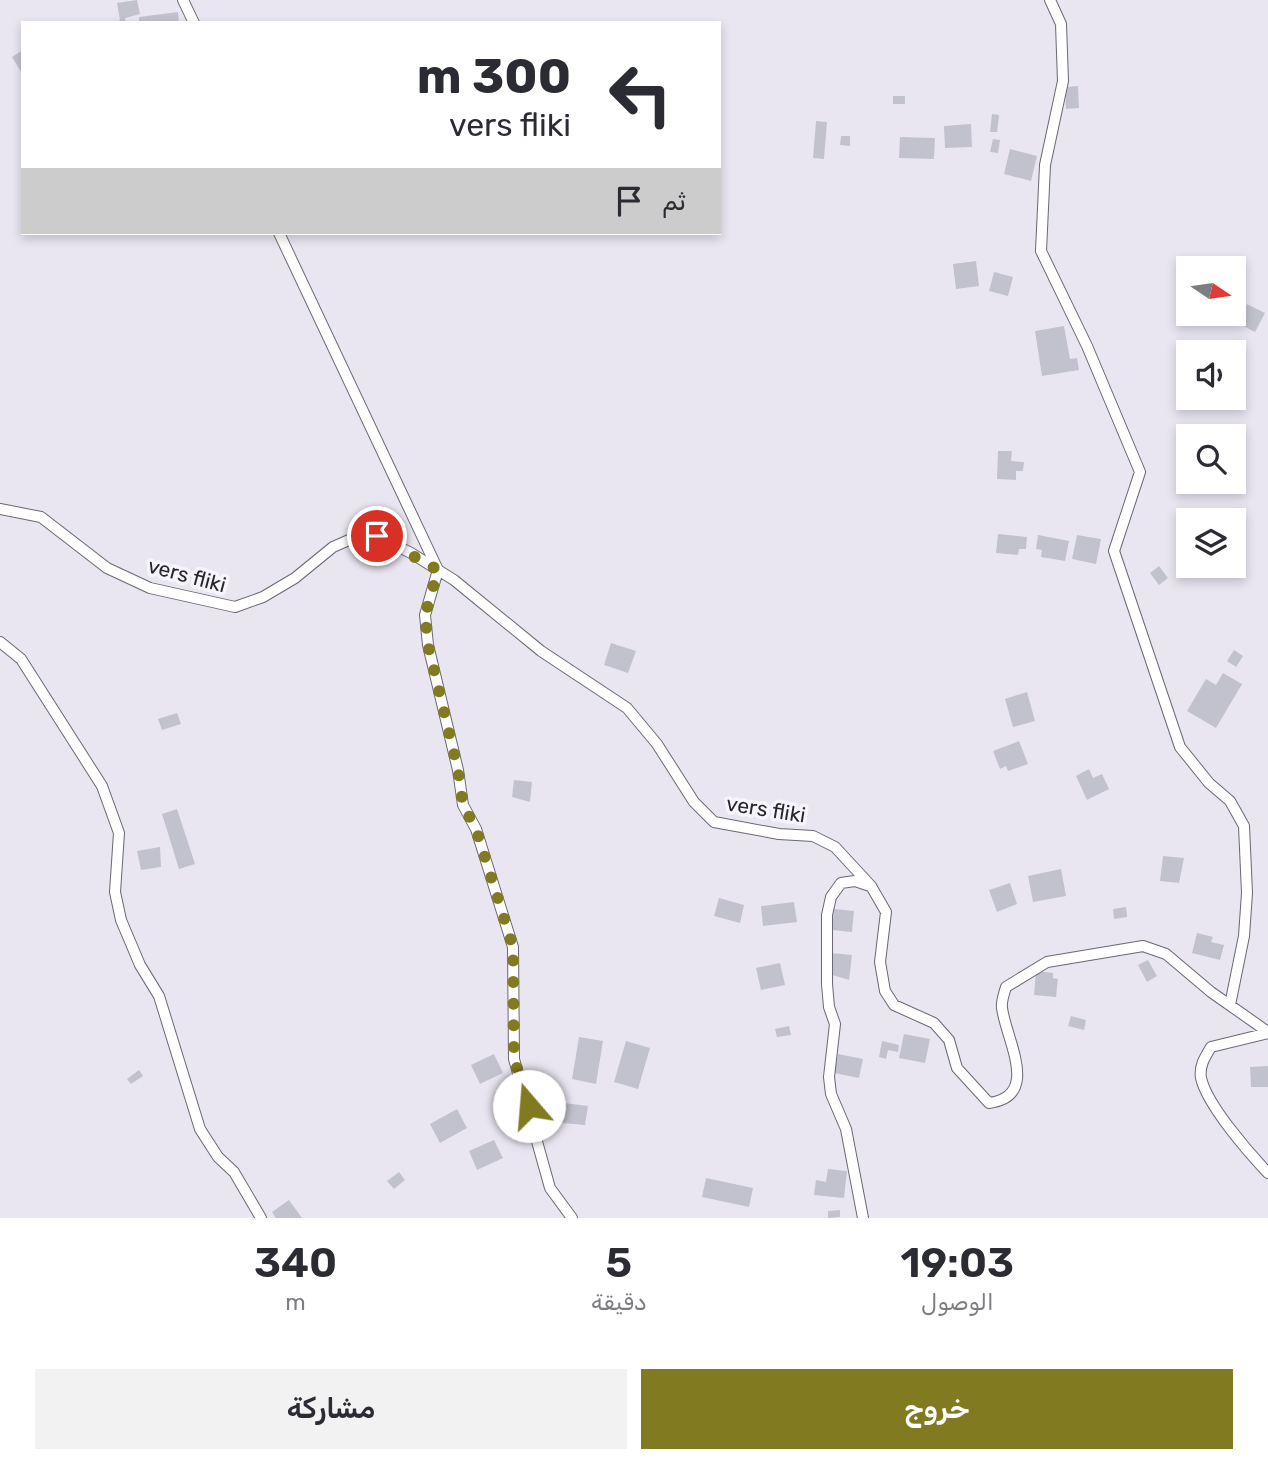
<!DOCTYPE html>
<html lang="ar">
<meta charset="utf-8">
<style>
body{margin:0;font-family:Rubik,"Noto Naskh Arabic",sans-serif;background:#f2f2f3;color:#2b2b33;direction:rtl;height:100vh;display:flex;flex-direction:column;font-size:26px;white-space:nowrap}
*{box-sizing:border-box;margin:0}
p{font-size:23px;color:#7c7c81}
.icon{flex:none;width:38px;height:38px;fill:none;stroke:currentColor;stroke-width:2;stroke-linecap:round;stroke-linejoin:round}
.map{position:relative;height:1218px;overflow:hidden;direction:ltr}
.sheet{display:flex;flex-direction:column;background:#fff;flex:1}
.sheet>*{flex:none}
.hud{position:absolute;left:21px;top:21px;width:700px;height:214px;border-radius:0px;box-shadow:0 4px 10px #0003;direction:rtl;background:#fff;color:#2b2b33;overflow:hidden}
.needle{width:46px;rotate:103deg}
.controls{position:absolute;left:1176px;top:256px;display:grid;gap:14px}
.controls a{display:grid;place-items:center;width:70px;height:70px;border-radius:0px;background:#fff;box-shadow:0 4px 10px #0003;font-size:35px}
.pin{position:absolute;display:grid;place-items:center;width:60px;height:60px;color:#fff;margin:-30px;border:4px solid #fff;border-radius:50%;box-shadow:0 2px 7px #0007}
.me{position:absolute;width:77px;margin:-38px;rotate:342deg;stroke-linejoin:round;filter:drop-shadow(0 0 5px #0008)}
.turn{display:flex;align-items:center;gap:24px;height:147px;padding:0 35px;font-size:32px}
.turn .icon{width:91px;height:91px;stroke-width:2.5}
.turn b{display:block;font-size:49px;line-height:60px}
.then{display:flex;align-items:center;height:66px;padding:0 35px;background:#0003;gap:14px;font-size:26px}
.eta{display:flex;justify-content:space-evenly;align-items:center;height:119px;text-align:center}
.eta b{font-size:42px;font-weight:600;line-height:49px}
.primary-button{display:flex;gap:14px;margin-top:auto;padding:14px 35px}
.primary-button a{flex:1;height:80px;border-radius:0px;background:#827a20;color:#fff;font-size:28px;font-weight:600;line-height:80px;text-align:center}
.primary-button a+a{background:#f2f2f3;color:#2b2b33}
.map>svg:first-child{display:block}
</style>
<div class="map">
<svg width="1268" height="1218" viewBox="0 0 1268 1218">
<rect width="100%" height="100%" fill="#e9e6f2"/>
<path fill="#c2c2ce" d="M137 0 140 14 125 18 126 23H114L120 20 117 3Z
M178 12 179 23H139V17Z
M23 50V75L12 57Z
M1078 86 1079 108 1066 109 1065 87Z
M893 96H905V104H893Z
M992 114 999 115 997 132H990Z
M816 121 827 122 824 159 813 158Z
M971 124 972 147 945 148 944 126Z
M841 136H850V146L840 145Z
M900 137 935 138 934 159 899 158Z
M993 139 1000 140 998 153 990 152Z
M1010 149 1037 156 1031 181 1004 174Z
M976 261 979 286 956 289 953 264Z
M994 272 1013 277 1008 296 989 291Z
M1235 304 1245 309 1247 304 1265 313 1255 332 1228 318 1234 313Z
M1064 326 1070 359 1077 358 1079 370 1042 376 1035 331Z
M998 451H1012L1011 461 1024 462 1023 471H1016V480L997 479Z
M998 534 1027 537 1026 549H1019L1018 555 996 553Z
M1038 535 1069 541 1065 561 1041 557 1042 550 1036 549Z
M1077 535 1101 539 1096 564 1072 559Z
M1159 566 1168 578 1159 585 1150 573Z
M611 643 636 651 628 673 604 665Z
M1234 650 1243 656 1236 667 1227 661Z
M1223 673 1242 684 1216 728 1187 711 1206 679 1216 685Z
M1027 692 1035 721 1013 727 1005 699Z
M177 713 181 724 162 730 158 719Z
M1019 741 1028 764 1008 771 1006 766 1000 769 993 751Z
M1089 769 1093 778 1102 774 1109 789 1087 800 1076 776Z
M514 780 532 782 530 802 512 797Z
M177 809 195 864 179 869 162 814Z
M160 847 161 867 141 870 137 851Z
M1163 856 1184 858 1179 883 1160 881Z
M1061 869 1066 896 1033 902 1028 876Z
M1010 883 1017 904 997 912 989 890Z
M719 898 744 905 740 923 714 916Z
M794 902 797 922 763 926 761 906Z
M1126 907 1127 917 1114 919 1113 909Z
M834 909 854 911 852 932 832 930Z
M1197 933 1213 937 1211 942 1224 945 1220 960 1192 953Z
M831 953 852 955 849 980 829 974Z
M1148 960 1157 976 1147 982 1138 965Z
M780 963 785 985 761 990 756 968Z
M1036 971 1053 973V978L1058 979 1056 997 1034 995Z
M1071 1016 1086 1020 1084 1030 1068 1026Z
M789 1026 791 1035 777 1037 775 1029Z
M904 1034 930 1039 925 1063 899 1058Z
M579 1037 603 1041 596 1084 572 1079Z
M626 1041 650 1048 638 1089 614 1082Z
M882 1041 899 1045 898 1052 888 1050 886 1059 879 1057Z
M494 1054 503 1073 480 1084 471 1065Z
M838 1054 863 1059 859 1078 834 1073Z
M1268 1066V1087H1251L1250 1067Z
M139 1070 143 1076 131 1084 127 1079Z
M564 1103 588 1106 585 1125 562 1123Z
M457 1109 467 1128 440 1143 430 1124Z
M494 1140 503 1158 477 1170 469 1151Z
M828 1169 847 1171 844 1198 814 1195 816 1180 826 1182Z
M399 1172 405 1180 394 1189 387 1181Z
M706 1178 753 1188 749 1207 702 1197Z
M289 1200 302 1218H276L272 1212Z
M840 1210V1217L828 1218V1211Z"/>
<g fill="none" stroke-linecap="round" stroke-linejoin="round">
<g stroke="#6a6872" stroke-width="12">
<path id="street" d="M183 0 194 23
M1050 0 1061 24 1063 81 1045 165 1041 251 1087 346 1140 472 1114 551 1180 747 1209 783 1230 801 1244 826 1247 893 1244 936 1230 1005
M279 233 438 570 425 615 428 645 458 770 463 805 476 829 513 947 514 1059 550 1188 572 1218
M0 509 41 517 107 568 150 588 235 607 263 597 295 578 333 547 358 536H377L411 553 454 580 541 651 627 708 657 744 694 802 714 822 779 834 813 836 835 847 871 886 886 912 880 962 885 991 894 1005 934 1023 949 1040 957 1068 989 1103C1041 1096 1006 1040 1002 1008 1001 1001 1004 994 1006 987L1047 962 1143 946 1166 954 1211 992 1268 1032
M0 642 21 659 102 786 119 833 115 892 121 920 140 965 159 996 200 1129 218 1157 234 1172 261 1218
M1268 1033 1211 1047C1205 1057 1199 1066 1201 1078 1207 1105 1249 1153 1268 1173
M863 1218 846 1129 831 1094 829 1077 835 1024 829 1007 827 984V915L831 897 841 883 855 881 870 886"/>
</g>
<use href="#street" stroke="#fff" stroke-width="10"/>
</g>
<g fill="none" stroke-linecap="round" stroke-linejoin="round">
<path stroke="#827a20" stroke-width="12" stroke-dasharray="0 21.6" d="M377 536 438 570 425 615 428 645 458 770 463 805 476 829 513 947 514 1059 529 1106"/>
</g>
<g text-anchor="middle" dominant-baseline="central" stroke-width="7" stroke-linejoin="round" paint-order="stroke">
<g font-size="21" fill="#27262a" stroke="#f6f4fd">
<text transform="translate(187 575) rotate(15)">vers fliki</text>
<text transform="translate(766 809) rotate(9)">vers fliki</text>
</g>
</g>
</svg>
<div class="controls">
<a><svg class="needle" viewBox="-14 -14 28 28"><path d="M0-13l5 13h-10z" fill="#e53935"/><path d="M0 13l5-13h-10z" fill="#7c7c81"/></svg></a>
<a><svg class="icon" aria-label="sound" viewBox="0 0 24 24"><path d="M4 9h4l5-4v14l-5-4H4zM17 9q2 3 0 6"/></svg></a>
<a><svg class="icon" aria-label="search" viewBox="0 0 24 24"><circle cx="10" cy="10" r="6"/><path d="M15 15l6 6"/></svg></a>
<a><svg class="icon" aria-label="layers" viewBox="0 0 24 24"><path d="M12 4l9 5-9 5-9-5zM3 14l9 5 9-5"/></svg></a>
</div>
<div class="pin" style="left:377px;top:536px;background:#d93025"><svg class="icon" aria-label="arrive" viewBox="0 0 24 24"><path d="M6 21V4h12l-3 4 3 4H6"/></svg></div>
<svg class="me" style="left:529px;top:1106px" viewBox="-20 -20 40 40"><circle r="19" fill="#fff"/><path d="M0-13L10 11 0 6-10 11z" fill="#827a20"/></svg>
<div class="hud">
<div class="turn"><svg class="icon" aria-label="left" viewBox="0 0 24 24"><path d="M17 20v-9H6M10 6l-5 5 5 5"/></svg><div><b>300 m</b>vers fliki</div></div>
<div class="then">ثم<svg class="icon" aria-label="arrive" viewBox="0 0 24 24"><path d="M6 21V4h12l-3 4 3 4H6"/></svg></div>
</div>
</div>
<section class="sheet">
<div class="eta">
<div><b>19:03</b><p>الوصول</p></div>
<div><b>5</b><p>دقيقة</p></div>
<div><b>340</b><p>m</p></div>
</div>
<div class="primary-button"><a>خروج</a><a>مشاركة</a></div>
</section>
